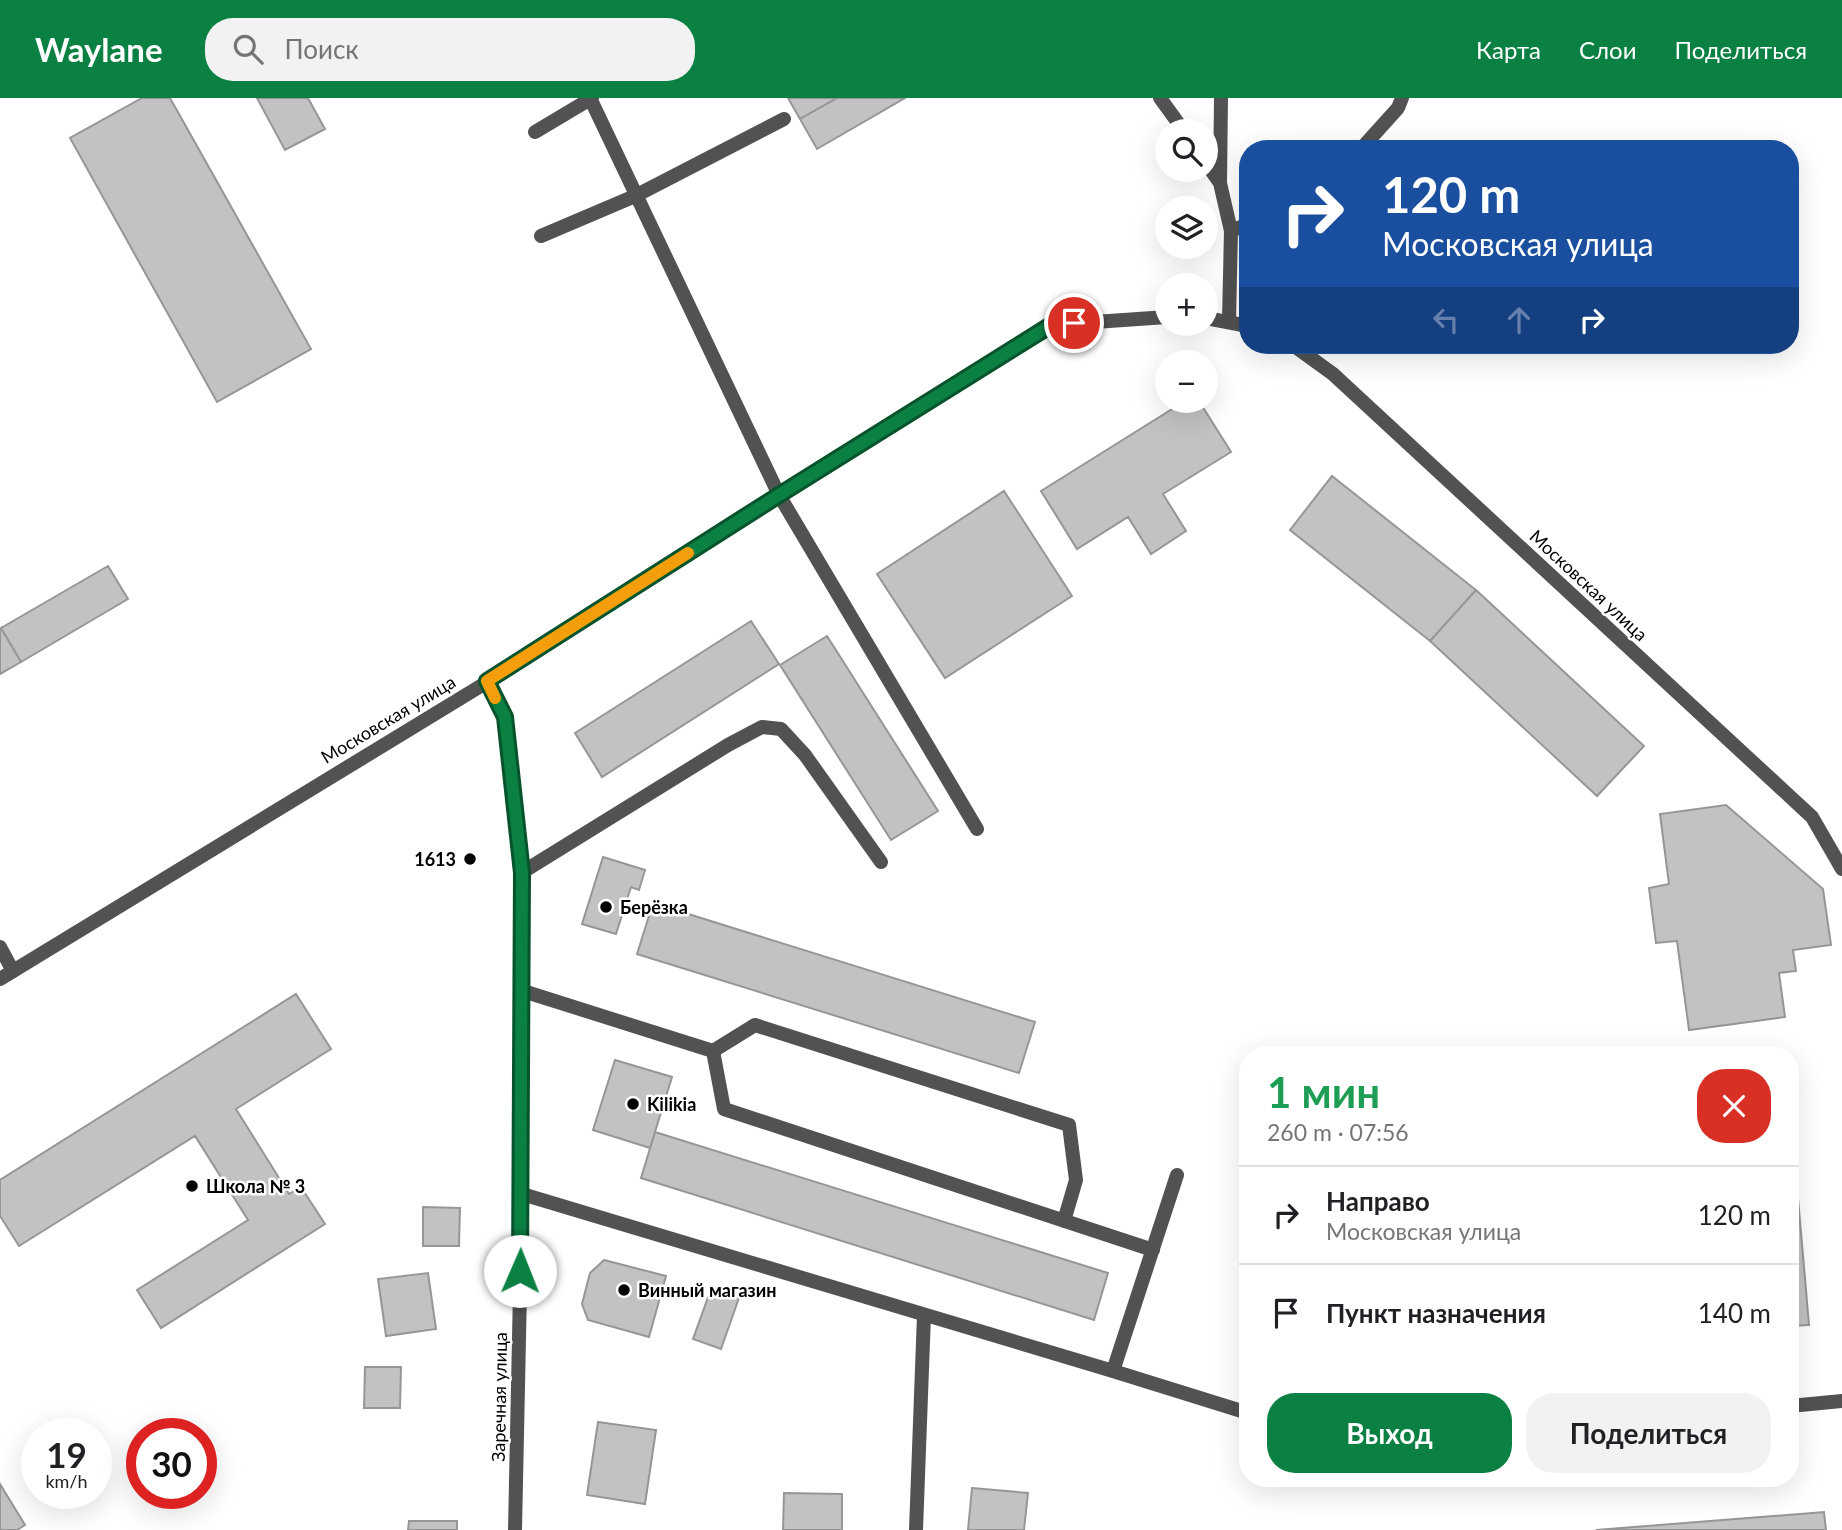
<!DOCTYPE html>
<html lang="ru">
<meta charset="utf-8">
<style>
body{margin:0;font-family:Lato,sans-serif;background:#f2f2f2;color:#202124;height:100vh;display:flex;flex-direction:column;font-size:26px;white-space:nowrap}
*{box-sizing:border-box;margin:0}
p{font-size:23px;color:#757577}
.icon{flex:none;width:38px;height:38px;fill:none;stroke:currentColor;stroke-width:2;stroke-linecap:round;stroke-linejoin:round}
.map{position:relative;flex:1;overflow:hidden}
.side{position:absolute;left:1239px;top:948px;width:560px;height:441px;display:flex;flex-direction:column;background:#fff;border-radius:28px;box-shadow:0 7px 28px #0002}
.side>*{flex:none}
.guide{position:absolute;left:1239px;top:42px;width:560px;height:214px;border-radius:28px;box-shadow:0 7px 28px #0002;background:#1a4fa0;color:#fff;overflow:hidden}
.tools{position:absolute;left:1155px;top:21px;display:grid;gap:14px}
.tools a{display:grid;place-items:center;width:63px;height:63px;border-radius:50%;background:#fff;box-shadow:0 7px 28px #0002;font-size:35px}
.speed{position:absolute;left:21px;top:1320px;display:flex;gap:14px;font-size:35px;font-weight:700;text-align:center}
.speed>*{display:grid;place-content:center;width:91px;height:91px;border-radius:50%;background:#fff;box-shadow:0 7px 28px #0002;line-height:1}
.speed small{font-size:18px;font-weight:400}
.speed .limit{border:10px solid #d22;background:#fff;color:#111}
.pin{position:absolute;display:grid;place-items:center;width:60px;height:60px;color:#fff;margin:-30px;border:4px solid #fff;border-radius:50%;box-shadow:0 2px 7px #0007}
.me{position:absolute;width:77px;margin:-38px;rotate:1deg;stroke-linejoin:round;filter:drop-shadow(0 0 5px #0008)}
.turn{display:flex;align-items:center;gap:24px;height:147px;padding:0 28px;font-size:32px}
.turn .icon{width:91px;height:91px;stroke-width:2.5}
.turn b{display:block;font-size:49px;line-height:60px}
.lanes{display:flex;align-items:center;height:66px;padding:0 28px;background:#0003;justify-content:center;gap:35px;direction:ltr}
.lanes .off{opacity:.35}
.round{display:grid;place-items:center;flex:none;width:74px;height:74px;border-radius:28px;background:#f2f2f2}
.headline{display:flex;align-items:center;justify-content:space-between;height:119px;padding:0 28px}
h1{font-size:42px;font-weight:700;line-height:52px;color:#1e9e55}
.cta{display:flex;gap:14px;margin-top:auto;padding:14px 28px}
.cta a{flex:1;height:80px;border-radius:28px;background:#0b8043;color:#fff;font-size:28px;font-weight:700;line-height:80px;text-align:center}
.cta a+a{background:#f2f2f2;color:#202124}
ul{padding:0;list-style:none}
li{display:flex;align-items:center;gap:21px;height:98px;padding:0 28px;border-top:2px solid #e0e0e0}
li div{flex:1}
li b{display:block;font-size:26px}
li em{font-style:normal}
header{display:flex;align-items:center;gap:42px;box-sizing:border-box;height:98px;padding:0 35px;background:#0b8043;color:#fff}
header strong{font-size:33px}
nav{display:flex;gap:38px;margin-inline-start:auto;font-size:24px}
.search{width:490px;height:63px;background:#f2f2f2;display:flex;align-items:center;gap:18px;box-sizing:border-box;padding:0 24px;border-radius:28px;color:#757577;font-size:26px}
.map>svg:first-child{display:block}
</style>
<header>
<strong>Waylane</strong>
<div class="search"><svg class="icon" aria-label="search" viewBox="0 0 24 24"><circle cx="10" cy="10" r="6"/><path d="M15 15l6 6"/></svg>Поиск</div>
<nav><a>Карта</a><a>Слои</a><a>Поделиться</a></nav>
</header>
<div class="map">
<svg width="1842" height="1432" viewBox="0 0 1842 1432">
<rect width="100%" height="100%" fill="#fff"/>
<path fill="#c2c2c2" stroke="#969696" stroke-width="2" d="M142 0H170L311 251 217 304 70 40Z
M257 0H308L325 31 285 52Z
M788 0H837L800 21Z
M837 0H905L817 51 800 21Z
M1185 303H1199L1231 354 1163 396 1186 433 1151 456 1128 419 1077 451 1041 393Z
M1332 378 1476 492 1430 543 1290 432Z
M1004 393 1072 498 945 580 877 476Z
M108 468 128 501 21 564 1 530Z
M1476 492 1644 648 1597 698 1430 543Z
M751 523 779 566 602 679 575 635Z
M1 530 21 564 0 576V531Z
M827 538 938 713 891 742 780 567Z
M1726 707 1823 791 1831 847 1793 852 1796 873 1779 875 1785 919 1689 932 1677 843 1656 845 1649 790 1669 786 1660 716Z
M603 759 645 772 639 792 631 789 616 836 582 826Z
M653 805 1035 924 1019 975 637 856Z
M296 896 331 951 236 1011 289 1096 301 1089 325 1126 161 1230 137 1192 248 1122 195 1038 19 1148 0 1118V1082Z
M615 962 672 979 650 1050 593 1032Z
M655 1034 1108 1175 1094 1222 641 1080Z
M1794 1054 1809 1227 1790 1228V1055Z
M423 1109 460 1110 459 1148H423Z
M604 1162 666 1178 649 1239 588 1222 582 1206 590 1175Z
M428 1175 436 1231 386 1238 378 1181Z
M711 1191 739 1200 721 1251 693 1241Z
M365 1269H401L400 1310H364Z
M598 1324 656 1332 645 1406 587 1397Z
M0 1386 25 1427 17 1432H0Z
M972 1390 1028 1395 1024 1432H968Z
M784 1395 842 1396V1432H783Z
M1824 1414 1826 1432H1596Z
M409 1423H457V1432H408Z"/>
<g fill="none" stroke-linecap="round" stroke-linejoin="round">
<path stroke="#525252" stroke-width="14" d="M590 0 779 397 977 731
M1160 0 1184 33
M1221 0 1220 85 1231 133 1229 223
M535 34 592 0
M1361 51 1398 10 1402 0
M1206 65 1220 85
M1231 133 1248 126
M541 138 635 98 784 21
M521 775 728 647 762 629 781 631 805 657 881 764
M0 849 13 873
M523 893 713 953 724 1011 1153 1152
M713 953 755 927 1069 1027 1076 1082 1064 1123
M522 1096 1113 1273 1177 1077
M1113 1273 1248 1315
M1790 1308 1842 1303"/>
<path stroke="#525252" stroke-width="14" d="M1206 220 1248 228
M1293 247 1333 276 1812 719 1842 771
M487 583 505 619 521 775 522 1096 515 1432
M0 881 520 564 779 397 1051 227 1167 219
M916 1432 924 1217"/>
</g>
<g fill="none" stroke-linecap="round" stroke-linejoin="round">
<g stroke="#07532c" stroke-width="18">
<path id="route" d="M520 1173 522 775 505 619 487 583 779 397 1051 227 1074 225"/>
</g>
<use href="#route" stroke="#0b8043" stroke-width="12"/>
<path stroke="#f59e0b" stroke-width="12" d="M495 600 487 583 688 455"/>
</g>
<g fill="#000" stroke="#fff" stroke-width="2.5">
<circle cx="470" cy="761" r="7"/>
<circle cx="606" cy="809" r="7"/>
<circle cx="633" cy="1006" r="7"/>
<circle cx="192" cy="1088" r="7"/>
<circle cx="624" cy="1192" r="7"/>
</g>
<g text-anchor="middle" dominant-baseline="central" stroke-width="5" stroke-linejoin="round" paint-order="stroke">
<g font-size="18" fill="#000" stroke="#fff">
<text transform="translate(1589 487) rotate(43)">Московская улица</text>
<text transform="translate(388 621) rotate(-31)">Московская улица</text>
<text transform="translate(499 1299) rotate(-89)">Заречная улица</text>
</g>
<g font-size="18" font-weight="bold" fill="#000" stroke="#fff" text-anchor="start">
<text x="456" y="761" text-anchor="end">1613</text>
<text x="620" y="809">Берёзка</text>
<text x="647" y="1006">Kilikia</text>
<text x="206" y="1088">Школа № 3</text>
<text x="638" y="1192">Винный магазин</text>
</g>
</g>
</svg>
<div class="tools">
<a><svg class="icon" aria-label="search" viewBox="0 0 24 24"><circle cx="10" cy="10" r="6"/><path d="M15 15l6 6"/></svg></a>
<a><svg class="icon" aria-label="layers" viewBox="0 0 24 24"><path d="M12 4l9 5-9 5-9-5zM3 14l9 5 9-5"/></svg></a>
<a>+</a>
<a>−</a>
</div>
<div class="speed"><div>19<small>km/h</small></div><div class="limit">30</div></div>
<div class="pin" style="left:1074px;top:225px;background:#d93025"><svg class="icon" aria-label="arrive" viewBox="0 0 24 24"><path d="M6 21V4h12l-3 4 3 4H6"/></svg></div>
<svg class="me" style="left:520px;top:1173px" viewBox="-20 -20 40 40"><circle r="19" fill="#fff"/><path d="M0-13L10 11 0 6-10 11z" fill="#0b8043"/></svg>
<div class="guide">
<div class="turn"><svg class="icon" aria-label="right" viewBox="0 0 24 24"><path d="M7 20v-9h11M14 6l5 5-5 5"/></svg><div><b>120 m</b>Московская улица</div></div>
<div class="lanes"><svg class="icon off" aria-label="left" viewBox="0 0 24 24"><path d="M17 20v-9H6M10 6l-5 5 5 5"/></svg><svg class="icon off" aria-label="ahead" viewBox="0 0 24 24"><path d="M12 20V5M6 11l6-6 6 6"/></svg><svg class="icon" aria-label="right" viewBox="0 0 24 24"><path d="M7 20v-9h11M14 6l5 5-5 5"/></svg></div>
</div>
<section class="side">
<div class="headline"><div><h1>1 мин</h1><p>260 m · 07:56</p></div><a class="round" style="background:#d93025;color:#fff"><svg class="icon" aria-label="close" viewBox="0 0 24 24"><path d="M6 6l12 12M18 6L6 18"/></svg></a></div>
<ul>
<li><svg class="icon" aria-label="right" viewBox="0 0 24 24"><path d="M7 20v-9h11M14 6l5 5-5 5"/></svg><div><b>Направо</b><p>Московская улица</p></div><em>120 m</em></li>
<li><svg class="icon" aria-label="arrive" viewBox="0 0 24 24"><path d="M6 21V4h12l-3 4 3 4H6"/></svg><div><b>Пункт назначения</b></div><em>140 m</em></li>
</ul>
<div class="cta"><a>Выход</a><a>Поделиться</a></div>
</section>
</div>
